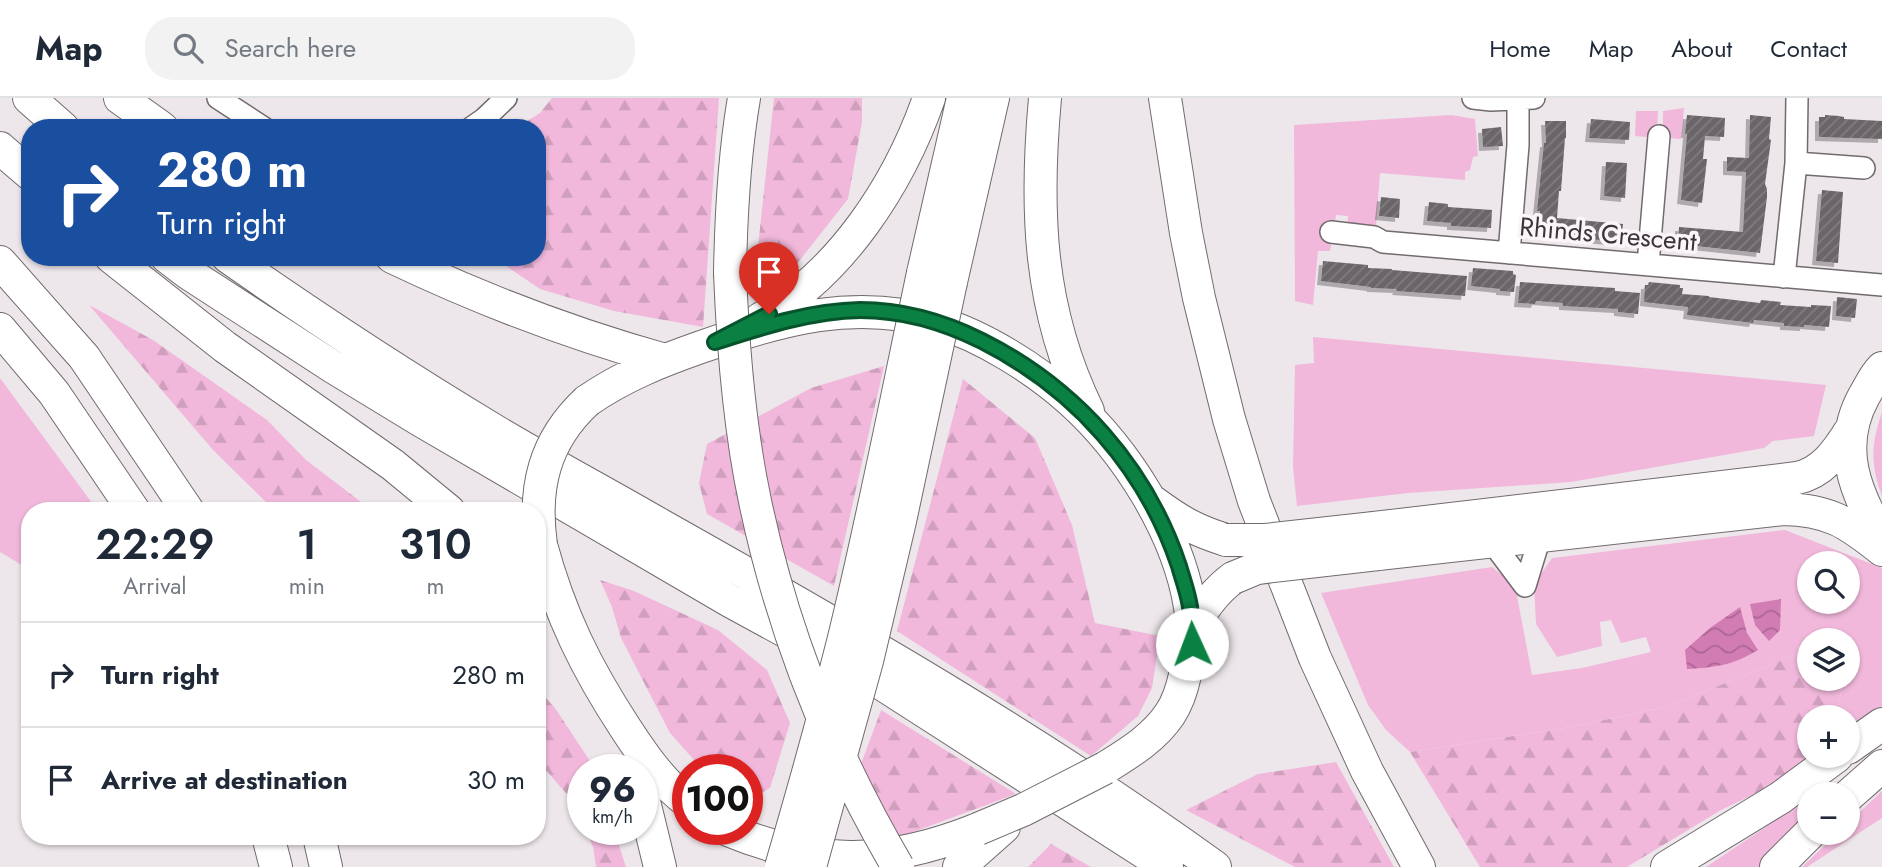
<!DOCTYPE html>
<meta charset="utf-8">
<style>
body{margin:0;font-family:Jost,sans-serif;background:#f2f2f3;color:#1f2937;height:100vh;display:flex;flex-direction:column;font-size:26px;white-space:nowrap}
*{box-sizing:border-box;margin:0}
p{font-size:23px;color:#747a83}
.icon{flex:none;width:38px;height:38px;fill:none;stroke:currentColor;stroke-width:2;stroke-linecap:round;stroke-linejoin:round}
.map{position:relative;flex:1;overflow:hidden}
.drawer{position:absolute;left:21px;top:404px;width:525px;height:343px;display:flex;flex-direction:column;background:#fff;border-radius:28px;box-shadow:0 2px 5px #0004}
.drawer>*{flex:none}
.hud{position:absolute;left:21px;top:21px;width:525px;height:147px;border-radius:28px;box-shadow:0 2px 5px #0004;background:#1a4fa0;color:#fff;overflow:hidden}
.tools{position:absolute;left:1797px;top:453px;display:grid;gap:14px}
.tools a{display:grid;place-items:center;width:63px;height:63px;border-radius:50%;background:#fff;box-shadow:0 2px 5px #0004;font-size:35px}
.speed{position:absolute;left:567px;top:656px;display:flex;gap:14px;font-size:35px;font-weight:700;text-align:center}
.speed>*{display:grid;place-content:center;width:91px;height:91px;border-radius:50%;background:#fff;box-shadow:0 2px 5px #0004;line-height:1}
.speed small{font-size:18px;font-weight:400}
.speed .limit{border:10px solid #d22;background:#fff;color:#111}
.pin{position:absolute;display:grid;place-items:center;width:60px;height:60px;color:#fff;margin:-72px -30px;border-radius:50% 50% 50% 0;rotate:-45deg;box-shadow:0 0 7px #0007}
.pin .icon{rotate:45deg}
.me{position:absolute;width:77px;margin:-38px;rotate:358deg;stroke-linejoin:round;filter:drop-shadow(0 0 5px #0008)}
.turn{display:flex;align-items:center;gap:24px;height:147px;padding:0 21px;font-size:32px}
.turn .icon{width:91px;height:91px;stroke-width:2.5}
.turn b{display:block;font-size:49px;line-height:60px}
.eta{display:flex;justify-content:space-evenly;align-items:center;height:119px;text-align:center}
.eta b{font-size:42px;font-weight:600;line-height:49px}
ul{padding:0;list-style:none}
li{display:flex;align-items:center;gap:21px;height:105px;padding:0 21px;border-top:2px solid #e0e1e3}
li div{flex:1}
li b{display:block;font-size:26px}
li em{font-style:normal}
header{display:flex;align-items:center;gap:42px;box-sizing:border-box;height:98px;padding:0 35px;background:#fff;border-bottom:2px solid #e0e1e3}
header strong{font-size:33px}
nav{display:flex;gap:38px;margin-inline-start:auto;font-size:24px}
.search{width:490px;height:63px;background:#f2f2f3;display:flex;align-items:center;gap:18px;box-sizing:border-box;padding:0 24px;border-radius:28px;color:#747a83;font-size:26px}
.map>svg:first-child{display:block}
</style>
<header>
<strong>Map</strong>
<div class="search"><svg class="icon" aria-label="search" viewBox="0 0 24 24"><circle cx="10" cy="10" r="6"/><path d="M15 15l6 6"/></svg>Search here</div>
<nav><a>Home</a><a>Map</a><a>About</a><a>Contact</a></nav>
</header>
<div class="map">
<svg width="1882" height="769" viewBox="0 0 1882 769">
<defs>
<pattern id="forest-firs" width="22" height="20" patternUnits="userSpaceOnUse" patternTransform="scale(1.75)"><rect width="22" height="20" fill="#f1b8db"/><path d="M5 1l3.5 6h-7zM16 11l3.5 6h-7z" fill="#cf9fbd"/></pattern>
<pattern id="water-waves" width="16" height="10" patternUnits="userSpaceOnUse" patternTransform="scale(1.75)"><rect width="16" height="10" fill="#d27cb4"/><path d="M0 5q4-4 8 0t8 0" fill="none" stroke="#ab6693"/></pattern>
<pattern id="building-hatch" width="6" height="6" patternUnits="userSpaceOnUse" patternTransform="scale(1.75)"><rect width="6" height="6" fill="#6b6568"/><path d="M-1 1l2-2M0 6l6-6M5 7l2-2" fill="none" stroke="#817c7f"/></pattern>
<filter id="shadow"><feDropShadow dx="-4" dy="4" stdDeviation="0" flood-color="#0004"/></filter>
</defs>
<rect width="100%" height="100%" fill="#ede7eb"/>
<path fill="#f1b8db" fill-rule="evenodd" d="M1684 10 1681 41 1669 40 1663 36V13Z
M1636 13H1658L1657 35H1650L1647 39 1635 38Z
M1451 17 1475 21 1478 58 1473 59 1470 72 1465 74V82L1380 75 1376 128 1371 131 1347 129 1348 118 1336 117 1330 153H1318L1313 207 1295 203 1294 27Z
M1313 239 1826 287 1814 338 1773 343 1764 350 1571 384 1408 395 1297 408 1293 369 1295 267 1314 265Z
M0 280 98 413H30V472L0 454Z
M1882 314V398C1870 365 1871 347 1882 314Z
M1785 432 1882 470V608L1848 633V620L1835 619 1842 591 1835 581H1848V542H1810L1809 551 1666 609 1571 629 1410 654 1386 632 1368 607 1321 495 1492 469 1515 487 1532 577 1582 570 1651 554 1646 539 1621 545 1611 522 1600 524 1602 548 1557 559 1536 526 1534 486 1552 460ZM1810 466H1848V504H1810Z
M1882 693V720L1807 769H1802L1838 735H1848V725Z
M1809 700V727L1769 769H1706Z"/>
<path fill="url(#forest-firs)" d="M552 0H719L703 229 614 213 540 191 493 159H537V30H516L540 15Z
M774 0H862V24L848 101 781 186 757 197V158Z
M89 207 153 242 267 322 306 362 373 413H275L213 352Z
M884 268 834 488 707 416 699 385 707 346 811 290Z
M963 281 1035 340 1072 427 1095 525 1160 538 1152 590 1138 618 1091 658 897 533Z
M600 482 634 493 718 532 767 572 790 625 770 690 747 703V672H703L670 635 621 540 612 509Z
M1809 551 1810 581H1835L1842 591 1835 619 1810 620V658H1813L1761 693 1721 712 1627 769H1480L1410 654 1571 629 1666 609Z
M537 590 555 610 596 672H583V722L578 709 537 662Z
M881 612 1016 696 897 740 861 666Z
M1336 664 1394 769H1295L1186 712 1258 676Z
M586 732H614L626 769H596L593 749Z
M1051 746 1091 769H1028Z"/>
<path fill="url(#water-waves)" d="M1781 501 1780 532 1769 543 1755 527 1750 506Z
M1740 509 1747 535 1758 552C1731 568 1717 569 1687 571L1685 552 1710 530Z"/>
<path fill="url(#building-hatch)" filter="url(#shadow)" d="M1687 17 1725 20 1724 39 1705 38 1703 61H1707L1702 105 1681 102 1687 36H1685Z
M1750 17 1771 19 1769 41 1771 42 1765 86 1767 91V99L1760 155 1678 146 1679 129 1743 134 1746 74 1727 73V59L1749 60Z
M1825 17 1839 18 1844 19V21L1882 23V41L1819 39V19H1825Z
M1591 21 1630 24 1629 42 1589 40Z
M1545 23H1566V40H1565L1561 93H1559L1557 120 1623 126 1621 144 1538 136 1540 113H1537L1544 45H1546Z
M1501 29 1503 48 1483 49 1482 31Z
M1606 64 1627 65 1625 100 1604 98Z
M1822 92 1843 94 1838 165 1816 163Z
M1381 99 1400 101 1399 120 1379 118Z
M1429 104 1448 106V109L1492 112 1491 130 1451 128V125L1427 123Z
M1323 163 1368 167V170L1392 171V172L1467 178 1465 198 1396 193 1397 191 1371 190V189L1321 183Z
M1473 170 1513 173V176L1516 177 1514 194 1500 193V191L1471 188Z
M1520 184 1615 190V193L1640 195 1638 216 1618 214V211L1563 208V205L1536 203 1535 206 1518 205Z
M1649 184 1680 187V190H1683L1682 196 1709 198V199L1760 205 1761 202 1781 204 1780 207 1811 209V207L1831 208 1829 229 1804 227V229L1784 228V225L1754 222 1753 225 1687 217 1688 209 1644 204 1645 187H1648Z
M1837 199 1857 201 1855 220 1836 218Z"/>
<g fill="none" stroke-linecap="round" stroke-linejoin="round">
<g stroke="#716b6e" stroke-width="24">
<path id="minor" d="M218 0 264 30
M1473 0 1491 2 1534 0
M471 30 484 21 506 0
M1796 65 1864 70
M1331 134 1374 139 1383 144 1882 187
M1509 155 1518 47V1
M1648 166 1659 38
M1784 179 1796 65 1797 0
M1492 444 1525 488 1540 439"/>
</g>
<g stroke="#716b6e" stroke-width="34">
<path id="highway" d="M29 0 63 30
M120 0 162 30
M1045 0C1035 111 1038 211 1088 313
M1165 0 1186 135 1199 200 1229 321 1254 403 1315 560 1367 673 1419 769
M0 50 30 76
M111 159 225 249 393 367 449 413
M167 159 188 175 333 269 420 322 730 503 882 586 1167 769
M228 159C314 219 402 277 492 331 547 364 604 394 659 426 849 533 1038 641 1215 769
M392 159C480 201 572 236 665 262
M0 164 84 259 188 413
M730 175C731 116 734 58 744 0
M923 175 963 0
M951 184 993 0
M760 221C841 176 899 86 929 0
M0 231 54 295 134 413
M1882 270C1874 278 1870 288 1864 298 1836 349 1855 394 1882 441
M587 303C623 278 661 263 701 249 781 221 855 200 939 225 983 238 1035 271 1070 302 1126 352 1178 434 1190 509 1194 532 1191 555 1185 577 1182 591 1178 604 1170 616 1154 640 1129 655 1105 670
M1152 403C1179 423 1194 432 1226 442
M1374 430 1797 380C1822 375 1837 354 1850 333
M541 447C560 517 586 570 626 631 643 657 662 685 688 704
M1378 456 1783 411C1829 412 1847 424 1882 452
M1192 528C1204 510 1215 493 1233 480
M1848 650 1882 626
M642 695 660 769
M1848 698 1882 668
M728 732C817 769 888 767 978 731
M268 738 276 769
M319 738 326 769
M959 769 1004 729
M1667 769 1780 700 1837 658
M1776 769 1810 735"/>
</g>
<use href="#minor" stroke="#fff" stroke-width="21"/>
<use href="#highway" stroke="#fff" stroke-width="32"/>
<g stroke="#716b6e" stroke-width="34" stroke-linecap="butt">
<path id="highway-bridge" d="M730 175C733 251 739 328 755 403 782 532 831 655 898 769
M1226 442H1265L1374 430
M541 447C533 390 544 343 587 303
M1233 480 1257 470 1378 456
M978 731 1023 712 1105 670
M781 769C803 694 824 619 843 544 873 422 897 298 923 175
M810 769 867 563 900 423 951 184"/>
</g>
<use href="#highway-bridge" stroke="#fff" stroke-width="32"/>
</g>
<g fill="none" stroke-linecap="round" stroke-linejoin="round">
<g stroke="#07532c" stroke-width="18">
<path id="route" d="M769 216 715 244C762 229 810 213 860 212 902 212 944 224 982 243 1075 290 1146 369 1179 468 1183 482 1188 495 1190 509 1192 521 1192 534 1192 546"/>
</g>
<use href="#route" stroke="#0b8043" stroke-width="12"/>
</g>
<g text-anchor="middle" dominant-baseline="central" stroke-width="7" stroke-linejoin="round" paint-order="stroke">
<g font-size="26" fill="#383537" stroke="#fbf4f8">
<text transform="translate(1608 136) rotate(5)">Rhinds Crescent</text>
</g>
</g>
</svg>
<div class="tools">
<a><svg class="icon" aria-label="search" viewBox="0 0 24 24"><circle cx="10" cy="10" r="6"/><path d="M15 15l6 6"/></svg></a>
<a><svg class="icon" aria-label="layers" viewBox="0 0 24 24"><path d="M12 4l9 5-9 5-9-5zM3 14l9 5 9-5"/></svg></a>
<a>+</a>
<a>−</a>
</div>
<div class="speed"><div>96<small>km/h</small></div><div class="limit">100</div></div>
<div class="pin" style="left:769px;top:216px;background:#d93025"><svg class="icon" aria-label="arrive" viewBox="0 0 24 24"><path d="M6 21V4h12l-3 4 3 4H6"/></svg></div>
<svg class="me" style="left:1192px;top:546px" viewBox="-20 -20 40 40"><circle r="19" fill="#fff"/><path d="M0-13L10 11 0 6-10 11z" fill="#0b8043"/></svg>
<div class="hud">
<div class="turn"><svg class="icon" aria-label="right" viewBox="0 0 24 24"><path d="M7 20v-9h11M14 6l5 5-5 5"/></svg><div><b>280 m</b>Turn right</div></div>
</div>
<section class="drawer">
<div class="eta">
<div><b>22:29</b><p>Arrival</p></div>
<div><b>1</b><p>min</p></div>
<div><b>310</b><p>m</p></div>
</div>
<ul>
<li><svg class="icon" aria-label="right" viewBox="0 0 24 24"><path d="M7 20v-9h11M14 6l5 5-5 5"/></svg><div><b>Turn right</b></div><em>280 m</em></li>
<li><svg class="icon" aria-label="arrive" viewBox="0 0 24 24"><path d="M6 21V4h12l-3 4 3 4H6"/></svg><div><b>Arrive at destination</b></div><em>30 m</em></li>
</ul>
</section>
</div>
